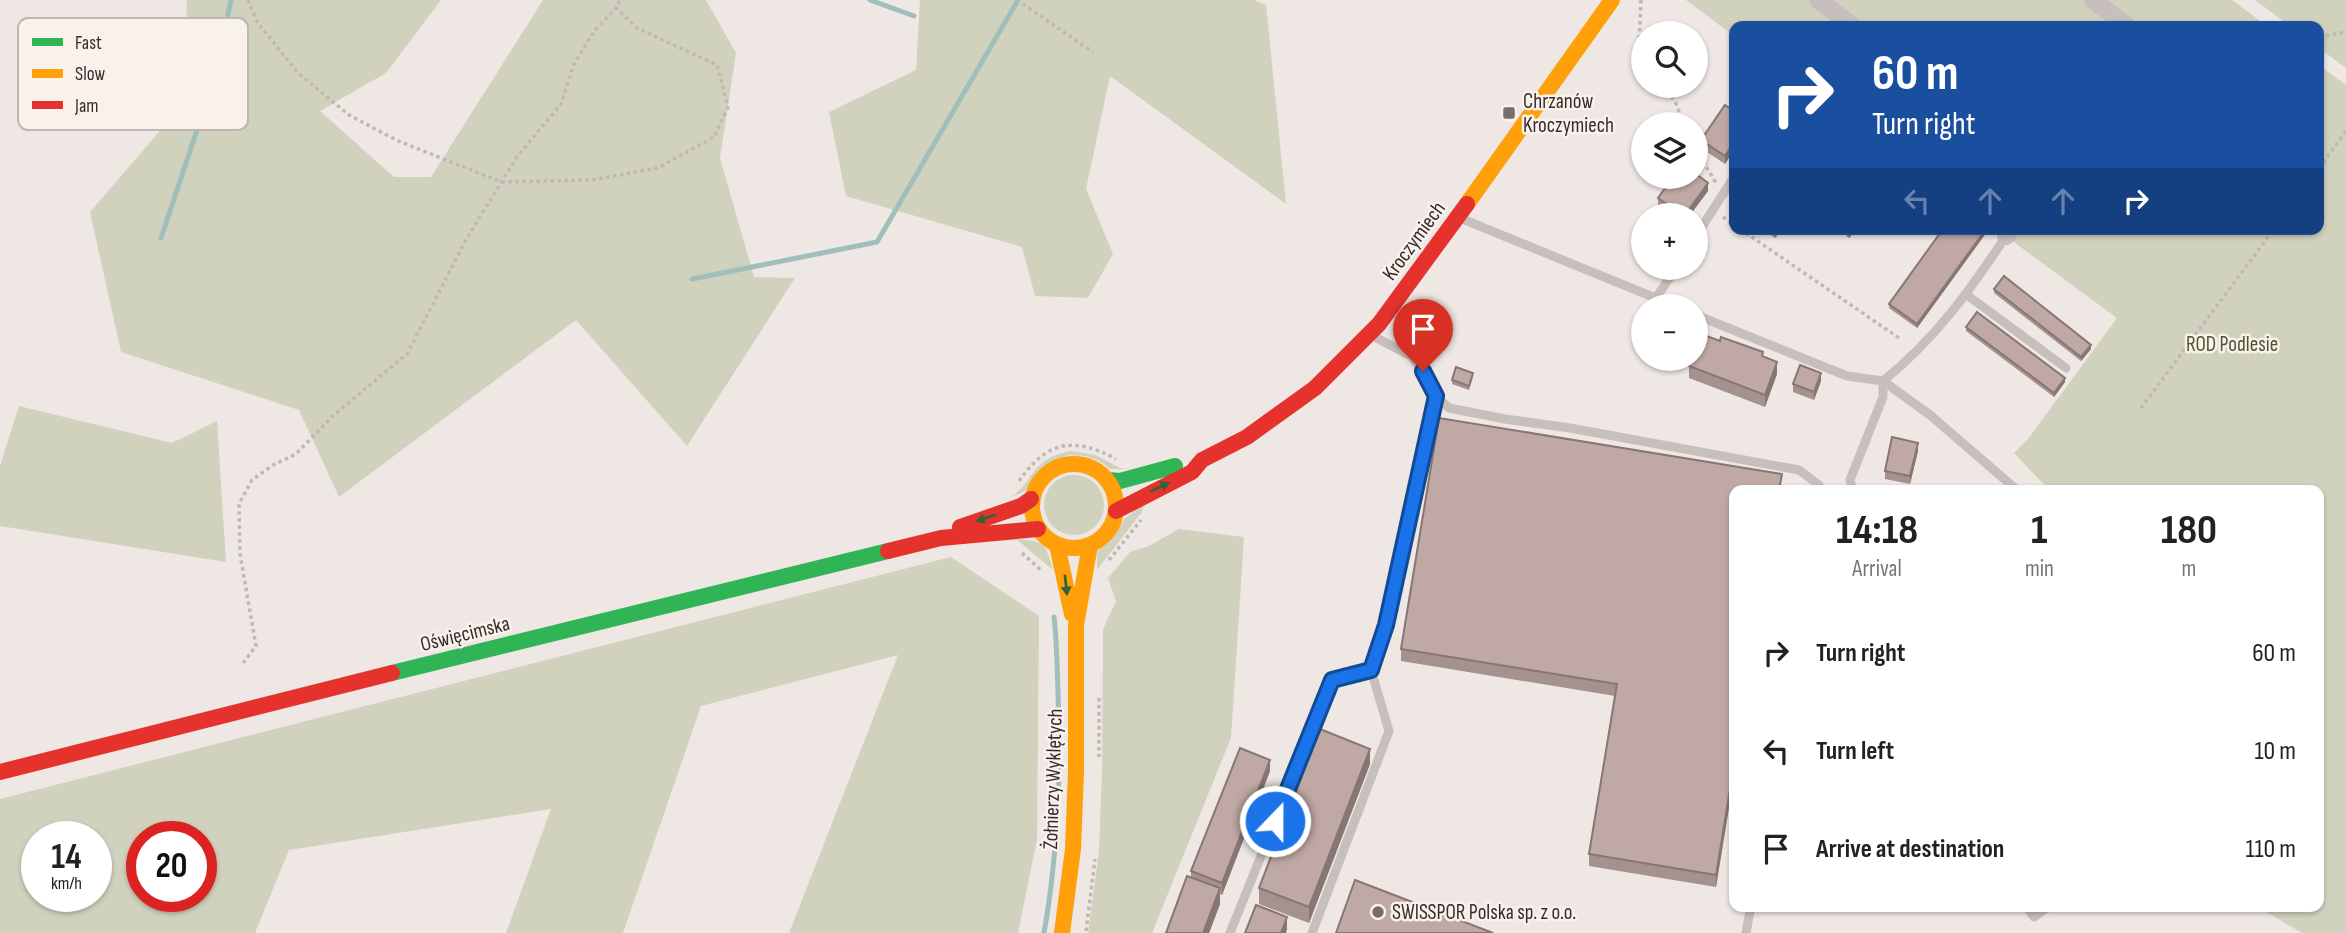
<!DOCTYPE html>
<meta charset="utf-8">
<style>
body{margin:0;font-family:"Sofia Sans Condensed",sans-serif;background:#f2f2f2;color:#222;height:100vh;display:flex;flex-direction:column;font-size:26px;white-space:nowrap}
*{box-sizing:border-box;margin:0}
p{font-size:23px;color:#767676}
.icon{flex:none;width:38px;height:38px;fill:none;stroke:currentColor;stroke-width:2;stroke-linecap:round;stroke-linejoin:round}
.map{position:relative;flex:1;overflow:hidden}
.details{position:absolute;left:1729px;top:485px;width:595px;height:427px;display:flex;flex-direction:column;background:#fff;border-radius:14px;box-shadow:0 2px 5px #0004}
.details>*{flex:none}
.hud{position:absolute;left:1729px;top:21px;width:595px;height:214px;border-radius:14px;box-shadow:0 2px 5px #0004;background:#1a4fa0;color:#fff;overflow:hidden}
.buttons{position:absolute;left:1631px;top:21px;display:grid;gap:14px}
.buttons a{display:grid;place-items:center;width:77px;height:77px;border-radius:50%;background:#fff;box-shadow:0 2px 5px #0004;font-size:35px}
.speed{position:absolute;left:21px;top:821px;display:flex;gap:14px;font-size:35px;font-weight:700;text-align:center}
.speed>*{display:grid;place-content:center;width:91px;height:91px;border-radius:50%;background:#fff;box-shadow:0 2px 5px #0004;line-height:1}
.speed small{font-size:18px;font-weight:400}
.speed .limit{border:10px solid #d22;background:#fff;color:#111}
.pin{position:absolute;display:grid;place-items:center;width:60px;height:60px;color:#fff;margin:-72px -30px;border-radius:50% 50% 50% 0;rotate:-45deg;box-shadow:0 0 7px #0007}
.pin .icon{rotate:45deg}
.me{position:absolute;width:77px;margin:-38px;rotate:22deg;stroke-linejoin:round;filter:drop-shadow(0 0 5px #0008)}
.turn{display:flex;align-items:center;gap:24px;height:147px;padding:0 28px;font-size:32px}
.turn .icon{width:91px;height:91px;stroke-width:2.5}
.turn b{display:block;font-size:49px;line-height:60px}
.lanes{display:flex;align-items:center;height:66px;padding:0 28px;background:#0003;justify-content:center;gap:35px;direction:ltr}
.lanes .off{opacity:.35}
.eta{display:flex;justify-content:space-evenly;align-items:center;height:119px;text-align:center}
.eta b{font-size:42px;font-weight:700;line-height:49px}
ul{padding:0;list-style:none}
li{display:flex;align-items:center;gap:21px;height:98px;padding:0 28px}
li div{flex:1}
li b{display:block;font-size:26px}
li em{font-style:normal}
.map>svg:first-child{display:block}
</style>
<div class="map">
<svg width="2346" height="933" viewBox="0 0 2346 933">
<rect width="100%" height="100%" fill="#eee7e3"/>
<path fill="#d1d2be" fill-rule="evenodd" d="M187 0H441L386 73 320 111 394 177H431L543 0H706L736 53 720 158 754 277 795 278 687 446 576 320 339 497 299 410 121 352 90 212 183 104Z
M920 0H1254L1266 5 1286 204 1110 76 1086 189 1113 254 1088 298 1035 296 1022 247 846 196 829 112 916 70Z
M1686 0H2232L2267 26H1734V36Z
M2255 0H2346V68L2319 48V26H2290Z
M2319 65 2346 85V933H2302L2258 907 2319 906V490H2049L2014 453 2028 439 2117 318 1996 229H2319Z
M19 406 172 443 217 421 226 562 0 526V466Z
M1071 451 1096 455 1120 468 1130 469H1110L1100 461 1085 456 1068 455 1044 466 1024 492 1008 498C1036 484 1027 459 1071 451Z
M1044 505a30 30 0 1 1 60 0a30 30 0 1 1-60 0Z
M1144 504 1142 512 1097 570V552L1112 538 1124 519Z
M1179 529 1244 537 1231 738 1152 933H1088L1099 851 1102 771 1103 629 1116 601 1108 578 1130 552 1149 546Z
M1016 539C1045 541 1045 542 1053 570Z
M951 557 1039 616 1037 839 1018 933H789L898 655 701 706 623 933H506L551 809 289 850 255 933H0V799ZM37 836H96V896H37ZM142 836H201V896H142Z"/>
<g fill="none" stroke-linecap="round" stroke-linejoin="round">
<path stroke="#a0bfba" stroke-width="5" d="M870 0 914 16
M161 238 215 76 231 0
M692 279 877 242 1018 0
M1044 933C1058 854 1061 772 1058 692 1057 667 1057 642 1054 617"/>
<path stroke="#c0b8b4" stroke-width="3.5" stroke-dasharray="3.5 3.5" stroke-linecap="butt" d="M248 0 257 22 298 73 349 115 396 140 501 182 592 180 658 168 714 137 728 107 717 65 637 28 616 8 620 0
M1017 0 1093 52
M1641 0 1638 66 1643 70
M2319 37 2346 32
M1662 86 1675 101 1684 124
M1696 149 1716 183
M2319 168 2346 131
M1723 217 1734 225
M1740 229 1899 338
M2141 408 2274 229
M1019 481C1047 441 1073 436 1116 459
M1022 553 1042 571
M1109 560 1141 520
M243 663 256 646 240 554 239 504 252 480 273 465 296 454 334 415 407 354 467 238 516 158 561 104 574 64 595 30 616 8
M1099 698V757
M1086 931 1095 859"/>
<path stroke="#c7bfbc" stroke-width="9" d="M1460 218 1675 306
M1696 236 1734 177
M1967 295 2066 368
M1656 298 1676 268
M1696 315 1847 376 1883 381 1930 415 2017 490
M1371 335 1411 356 1423 371 1436 396 1449 408 1505 419 1570 428 1799 470 1819 485 1818 490
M1883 381C1935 339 1969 292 2006 236
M1853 490 1850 480 1883 397V381
M2026 906 2034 917 2049 906
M1230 933 1332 680 1371 670
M1312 933 1389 731 1371 670 1386 625 1436 396
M1746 933 1751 906"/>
<path stroke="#c7bfbc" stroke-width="18" d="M1818 0 1853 26
M2093 0 2127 26
M2006 236 2011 229"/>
<path stroke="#30b455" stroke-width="16" d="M1108 480 1120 481 1175 466
M392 673 888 551"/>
<path stroke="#ff9f0a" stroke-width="16" d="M1467 204 1612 0
M1032 506a42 42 0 1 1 84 0a42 42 0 1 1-84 0Z
M1057 545 1072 614
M1062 933 1073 849 1076 771V625L1090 545"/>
<path stroke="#e5322d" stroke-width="16" d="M1116 511 1192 472 1202 460 1247 437 1315 388 1379 324 1467 204
M960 527 1021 506 1031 499
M888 551 941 538 1038 529
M0 772 392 673"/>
</g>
<path fill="#a5918e" d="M1734 111V150L1725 164 1701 148V140Z
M1708 191 1690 215H1671L1658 206V198Z
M1762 229H1782L1775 238Z
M1838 229H1856L1849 238Z
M1943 229H1989L1917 328 1889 308V304Z
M1994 289 2091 349 2081 361 1994 293Z
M1966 327 2065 382 2054 397 1966 331Z
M1763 356 1777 374 1765 407 1689 378V366Z
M1473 377 1469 390 1452 384V380Z
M1821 381 1814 400 1793 392V384Z
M1918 451 1910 484 1885 479V471Z
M1782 486 1716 887 1589 866V854L1615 696 1401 661V649Z
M1370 764 1309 923 1259 904V888Z
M1270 771 1222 895 1220 894V904L1209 933H1166L1191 878V871Z"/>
<path fill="#867674" d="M1734 142V150L1725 164V156Z
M1708 183V191L1690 215H1685Z
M1776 229H1782L1775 238V230Z
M1850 229H1856L1849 238V230Z
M1986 229H1989L1917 328V324Z
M2091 345V349L2081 361V357Z
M1777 362V374L1765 407V395Z
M1821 373V381L1814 400V392Z
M2065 378V382L2054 397V393Z
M1918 443V451L1910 484V476Z
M1370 749V764L1309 923V907Z
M1270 760V771L1222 895V883Z
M1734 765V776L1716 887V875Z
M1220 888V904L1209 933H1203Z
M1287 917V929L1286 933H1281Z"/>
<path fill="#c0a9a5" stroke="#867674" stroke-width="2" d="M1725 105 1734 111V142L1725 156 1701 140Z
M1696 174 1708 183 1685 215H1682L1658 198 1673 177H1696Z
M1943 229H1986L1917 324 1889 304Z
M2004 276 2091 345 2081 357 1994 289Z
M1977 312 2065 378 2054 393 1966 327Z
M1701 334 1720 341 1721 337 1763 352 1762 356 1777 362 1765 395 1689 366 1692 359H1696V348Z
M1800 365 1821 373 1814 392 1793 384Z
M1456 367 1473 373 1469 386 1452 380Z
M1439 418 1782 474 1779 490H1734V765L1716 875 1589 854 1617 684 1401 649Z
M1892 437 1918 443 1910 476 1885 471Z
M1933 487 1937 490H1927V489Z
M1320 729 1370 749 1309 907 1259 888Z
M1240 748 1270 760 1222 883 1191 871Z
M1187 876 1220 888 1203 933H1166Z
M1355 880 1493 933H1336Z
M1256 905 1287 917 1281 933H1245Z"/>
<defs><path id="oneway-solid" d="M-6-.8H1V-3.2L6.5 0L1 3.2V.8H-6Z" transform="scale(1.75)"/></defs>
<g fill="#35623b">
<use href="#oneway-solid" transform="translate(1160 487) rotate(-26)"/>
<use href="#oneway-solid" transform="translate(986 518) rotate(162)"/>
<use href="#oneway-solid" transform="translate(1066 585) rotate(84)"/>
</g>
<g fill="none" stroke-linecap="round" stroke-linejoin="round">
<g stroke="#114b97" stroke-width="18">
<path id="route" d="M1275 821 1332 680 1371 670 1386 625 1436 396 1423 371"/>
</g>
<use href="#route" stroke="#1a73e8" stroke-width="12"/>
</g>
<g fill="#786d6b" stroke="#f9f1eb" stroke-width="2.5">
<rect x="1502" y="106" width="14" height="14" rx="3.5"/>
<circle cx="1378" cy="912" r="7"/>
</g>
<g text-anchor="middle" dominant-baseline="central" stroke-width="5" stroke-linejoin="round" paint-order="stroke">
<g font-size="21" fill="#382c2a" stroke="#f9f1eb" text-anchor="start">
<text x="1523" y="101">Chrzanów<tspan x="1523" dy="24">Kroczymiech</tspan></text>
<text x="1392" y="912">SWISSPOR Polska sp. z o.o.</text>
</g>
<g font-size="21" fill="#382c2a" stroke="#f9f1eb">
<text transform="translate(1414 241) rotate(-54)">Kroczymiech</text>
<text transform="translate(465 634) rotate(-14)">Oświęcimska</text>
<text transform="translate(1053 779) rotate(-88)">Żołnierzy Wyklętych</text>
</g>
<g font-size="21" fill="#4c552e" stroke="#f9f1eb">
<text x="2232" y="344">ROD Podlesie</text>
</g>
</g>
<rect x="18" y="18" width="230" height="112" rx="10" fill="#f9f1eb" stroke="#bfb6b1" stroke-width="2"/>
<rect x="32" y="38" width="31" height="8" fill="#30b455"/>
<rect x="32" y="69" width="31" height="9" fill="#ff9f0a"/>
<rect x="32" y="101" width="31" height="8" fill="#e5322d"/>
<g font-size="19" fill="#382c2a">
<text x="75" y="49">Fast</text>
<text x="75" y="80">Slow</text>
<text x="75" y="112">Jam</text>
</g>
</svg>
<div class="buttons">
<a><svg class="icon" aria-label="search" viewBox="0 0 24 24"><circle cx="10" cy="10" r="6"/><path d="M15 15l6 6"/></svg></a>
<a><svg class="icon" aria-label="layers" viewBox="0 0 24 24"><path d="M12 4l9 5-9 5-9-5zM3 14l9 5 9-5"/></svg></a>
<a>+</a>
<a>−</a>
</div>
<div class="speed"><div>14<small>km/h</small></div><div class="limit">20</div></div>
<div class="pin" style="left:1423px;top:371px;background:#d93025"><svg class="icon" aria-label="arrive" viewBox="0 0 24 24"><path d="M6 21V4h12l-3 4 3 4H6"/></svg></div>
<svg class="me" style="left:1275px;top:821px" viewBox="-20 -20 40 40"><circle r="17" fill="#1a73e8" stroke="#fff" stroke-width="3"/><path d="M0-11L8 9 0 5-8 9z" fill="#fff"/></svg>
<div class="hud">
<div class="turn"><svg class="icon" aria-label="right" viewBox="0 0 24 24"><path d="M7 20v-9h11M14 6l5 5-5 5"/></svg><div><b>60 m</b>Turn right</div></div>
<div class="lanes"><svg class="icon off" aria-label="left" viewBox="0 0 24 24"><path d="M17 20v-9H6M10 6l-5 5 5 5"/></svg><svg class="icon off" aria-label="ahead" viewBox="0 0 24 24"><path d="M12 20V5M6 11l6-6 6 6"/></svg><svg class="icon off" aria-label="ahead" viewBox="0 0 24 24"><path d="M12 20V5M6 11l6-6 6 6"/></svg><svg class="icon" aria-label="right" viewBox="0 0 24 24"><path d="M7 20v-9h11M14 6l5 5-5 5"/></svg></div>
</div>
<section class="details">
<div class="eta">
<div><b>14:18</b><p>Arrival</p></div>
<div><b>1</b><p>min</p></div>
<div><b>180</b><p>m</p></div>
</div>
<ul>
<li><svg class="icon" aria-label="right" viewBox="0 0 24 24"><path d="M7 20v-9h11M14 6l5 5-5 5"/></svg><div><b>Turn right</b></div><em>60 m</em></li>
<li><svg class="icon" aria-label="left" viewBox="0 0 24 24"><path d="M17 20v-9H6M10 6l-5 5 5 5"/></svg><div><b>Turn left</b></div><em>10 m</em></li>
<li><svg class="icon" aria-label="arrive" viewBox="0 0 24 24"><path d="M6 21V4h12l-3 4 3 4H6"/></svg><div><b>Arrive at destination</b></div><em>110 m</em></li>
</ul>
</section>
</div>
